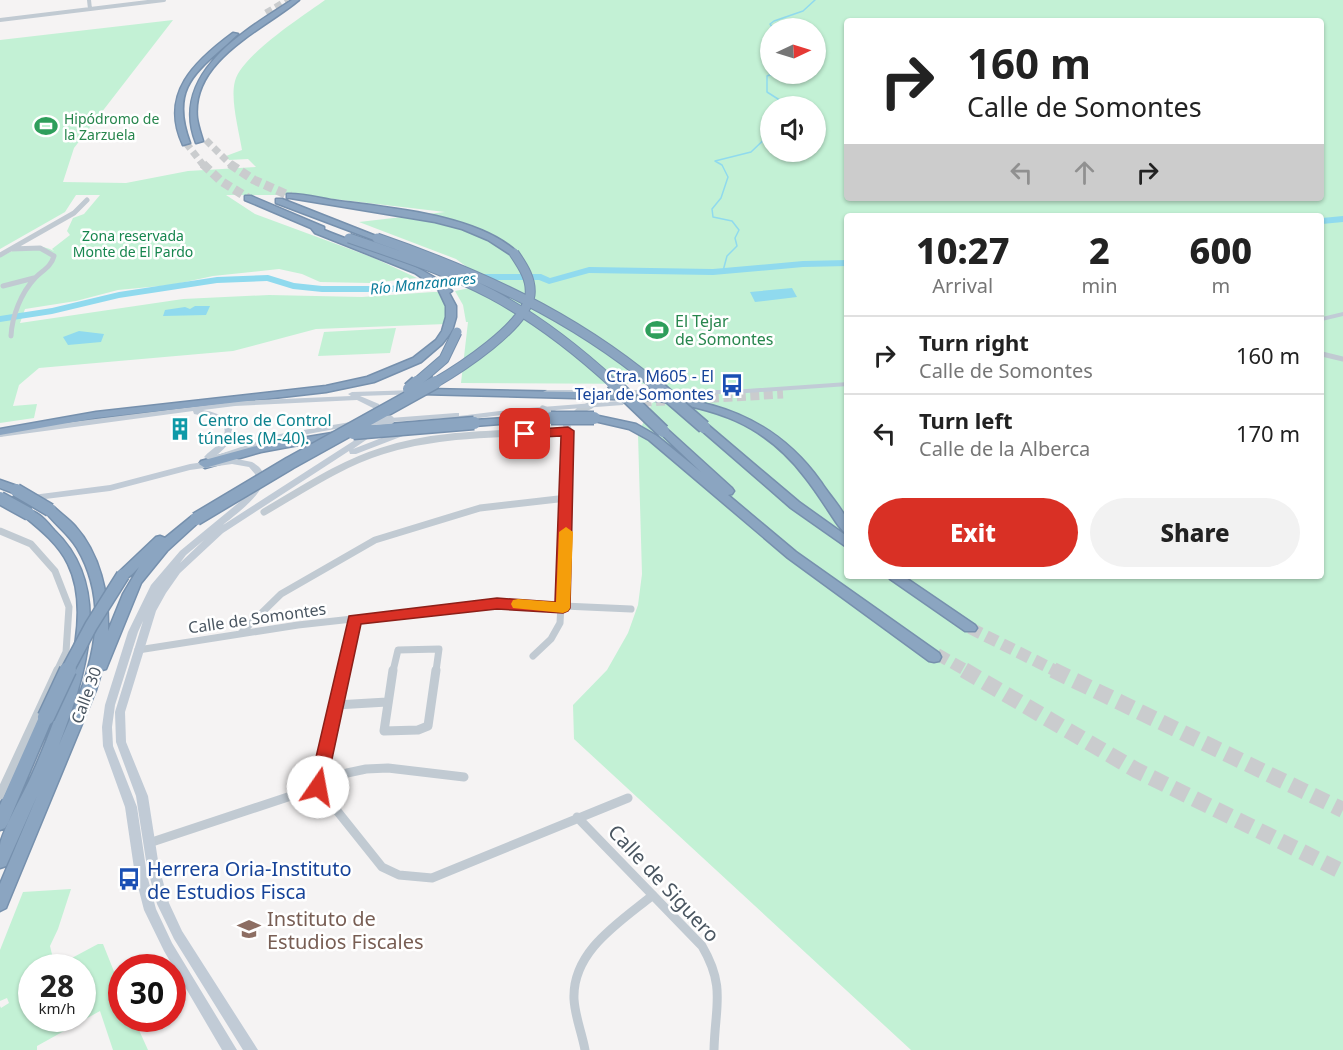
<!DOCTYPE html>
<meta charset="utf-8">
<style>
body{margin:0;font-family:"Noto Sans",sans-serif;background:#f2f2f2;color:#222;height:100vh;display:flex;flex-direction:column;font-size:22px;white-space:nowrap}
*{box-sizing:border-box;margin:0}
p{font-size:20px;color:#767676}
.icon{flex:none;width:33px;height:33px;fill:none;stroke:currentColor;stroke-width:2;stroke-linecap:round;stroke-linejoin:round}
.map{position:relative;flex:1;overflow:hidden}
.side{position:absolute;left:844px;top:213px;width:480px;height:366px;display:flex;flex-direction:column;background:#fff;border-radius:6px;box-shadow:0 2px 4px #0004}
.side>*{flex:none}
.banner{position:absolute;left:844px;top:18px;width:480px;height:183px;border-radius:6px;box-shadow:0 2px 4px #0004;background:#fff;color:#222;overflow:hidden}
.needle{width:39px;rotate:86deg}
.tools{position:absolute;left:760px;top:18px;display:grid;gap:12px}
.tools a{display:grid;place-items:center;width:66px;height:66px;border-radius:50%;background:#fff;box-shadow:0 2px 4px #0004;font-size:30px}
.speed{position:absolute;left:18px;top:954px;display:flex;gap:12px;font-size:30px;font-weight:700;text-align:center}
.speed>*{display:grid;place-content:center;width:78px;height:78px;border-radius:50%;background:#fff;box-shadow:0 2px 4px #0004;line-height:1}
.speed small{font-size:15px;font-weight:400}
.speed .limit{border:9px solid #d22;background:#fff;color:#111}
.pin{position:absolute;display:grid;place-items:center;width:51px;height:51px;color:#fff;margin:-26px;border-radius:12px;box-shadow:0 3px 9px #0006}
.me{position:absolute;width:66px;margin:-33px;rotate:12deg;stroke-linejoin:round;filter:drop-shadow(0 0 4px #0008)}
.turn{display:flex;align-items:center;gap:21px;height:126px;padding:0 24px;font-size:27px}
.turn .icon{width:78px;height:78px;stroke-width:2.5}
.turn b{display:block;font-size:42px;line-height:51px}
.lanes{display:flex;align-items:center;height:57px;padding:0 24px;background:#0003;justify-content:center;gap:30px;direction:ltr}
.lanes .off{opacity:.35}
.eta{display:flex;justify-content:space-evenly;align-items:center;height:102px;text-align:center}
.eta b{font-size:36px;font-weight:800;line-height:42px}
.cta{display:flex;gap:12px;margin-top:auto;padding:12px 24px}
.cta a{flex:1;height:69px;border-radius:36px;background:#d93025;color:#fff;font-size:24px;font-weight:800;line-height:69px;text-align:center}
.cta a+a{background:#f2f2f2;color:#222}
ul{padding:0;list-style:none}
li{display:flex;align-items:center;gap:18px;height:78px;padding:0 24px;border-top:2px solid #e0e0e0}
li div{flex:1}
li b{display:block;font-size:22px}
li em{font-style:normal}
.map>svg:first-child{display:block}
</style>
<div class="map">
<svg width="1343" height="1050" viewBox="0 0 1343 1050">
<rect width="100%" height="100%" fill="#f5f3f3"/>
<path fill="#c3f1d5" fill-rule="evenodd" d="M325 0H1343V1050H911L574 739 573 705 607 670 628 633 638 605 642 574 638 434 661 384 461 383 468 322H466L463 305 455 291 490 284 456 259 359 222 445 212 299 195H226L255 214 374 258 417 278 370 283 320 282 302 274 279 269 213 276 171 285 118 290 76 301 25 309 20 323 183 299 269 295 362 297 433 292H440C446 303 448 311 446 324L316 329 233 351 39 368 19 385 13 406 37 404 34 418 0 423V257C17 248 35 241 54 251L52 249 70 235 67 231 73 218 84 214 100 195H76L65 212 0 249V40L173 20 74 148 63 182 126 183 188 171 256 167 248 159 229 160 226 156 242 150C239 131 230 99 235 81 242 55 303 16 325 0ZM848 21H1322V198H848ZM771 28H816V74H771ZM771 106H816V152H771ZM848 216H1322V576H848Z
M396 328 390 353 318 356 324 332Z
M71 889 58 929 50 946 55 967 32 968 31 983 27 986 31 999 32 1018H82V968L55 967 98 944H103L121 989 122 1018 134 1019 148 1050H113L100 1011 37 1046V1050H0V1006L1 1008 9 1003 7 998 0 1001V950L23 892Z"/>
<path fill="#90daee" d="M792 288 797 297 755 302 750 292Z
M195 306H210L206 315 163 316 165 310 185 307 190 309Z
M79 331 104 334 101 342 68 345 63 337Z"/>
<g fill="none" stroke-linecap="round" stroke-linejoin="round">
<path stroke="#90daee" stroke-width="1.5" d="M773 28 770 24 774 21 803 11 815 0
M772 74 767 76V92L789 106
M723 271 727 256 737 246 735 238 739 230 732 221 713 217 712 209 721 198 728 177 722 165 715 161 751 152 771 133"/>
<path fill="#90daee" fill-rule="evenodd" d="M1343 216V222L1322 224V218Z
M848 260V266L803 267 713 275 589 273 549 284 539 280H465L391 292H322L293 289 267 281 217 283 119 298 52 314 0 322V316L52 308 119 292 217 277 268 275 294 283 322 286H391L465 274H541L550 278 589 267 713 269 803 261Z"/>
<path stroke="#caccce" stroke-width="9" stroke-dasharray="9 4.5" stroke-linecap="butt" d="M629 403 783 394"/>
<path stroke="#caccce" stroke-width="7" stroke-dasharray="7 4" stroke-linecap="butt" d="M266 13 288 0
M206 140 232 166
M186 143 204 166"/>
<path stroke="#caccce" stroke-width="9" stroke-dasharray="9 4.5" stroke-linecap="butt" d="M203 164 221 181 248 198
M230 164 254 180 290 196"/>
<path stroke="#caccce" stroke-width="12" stroke-dasharray="12 6" stroke-linecap="butt" d="M970 628 1056 671
M937 654 967 671"/>
<path stroke="#caccce" stroke-width="16" stroke-dasharray="16 8" stroke-linecap="butt" d="M964 670 1136 770 1343 872
M1053 670 1343 810"/>
<g stroke="#7690ad" stroke-width="3">
<path id="highway" d="M292 0H299C263 30 191 60 197 118 198 126 201 134 203 141L196 143C169 74 244 31 292 0Z
M233 33 238 34C200 70 168 84 190 143L183 145C159 94 195 61 233 33Z
M287 194C303 193 322 199 338 201 390 208 479 215 518 253L517 255H511L488 240 462 229 435 222 290 198H287Z
M245 196H251L324 227V230C362 246 423 263 452 291L449 293 456 306V317L452 331 442 344 421 362 374 382 326 392 96 418 0 435V429L96 412 326 386 367 377 413 358 436 340 442 331 446 317V306L438 289 415 273 315 233 311 228 245 200Z
M276 199H282L381 238 374 240 276 203Z
M426 389C476 390 526 391 576 392 673 394 759 395 821 482 827 492 843 510 847 520 848 523 848 529 848 533L844 532 838 525C827 509 817 492 804 476 763 423 714 407 649 400L422 394 421 392Z
M551 415 556 418 555 420 474 426 469 423 474 420Z
M594 415 636 424 657 436 701 472 658 431 663 428 667 429 732 488 734 491 732 494 728 495 796 552 939 653 941 657 939 661 934 662 929 661 788 558 649 440 629 429 590 420 589 418Z
M704 424 708 425 799 502 848 537V548L791 508 700 429 699 427 700 425Z
M338 432 343 435 342 437 261 452 205 468 199 464 201 461 260 445Z
M0 480 20 487 22 490 16 494 0 488Z
M50 506 54 507C61 514 69 519 75 526 100 554 109 594 108 631L123 594 139 567C133 573 128 581 119 578L117 575 119 572 156 537 160 536 165 538 192 516 196 515 202 519 167 551 141 583 106 669 102 670 96 690 8 903 6 908 0 911V884L37 796 6 866 0 868C0 861 0 853 0 845 2 831 23 794 30 779 55 723 97 623 68 564 59 545 41 530 25 517L23 514 25 511C36 508 47 522 54 530 115 588 85 677 59 745 86 682 116 614 77 548 67 532 54 524 44 510Z
M888 576H903L975 625 977 628 975 631H965L890 579Z
M46 711 51 713 53 717 8 823 5 828 0 830V805L39 717 41 713Z"/>
</g>
<path stroke="#c1cad2" stroke-width="4" d="M89 0 90 9
M0 20 164 0"/>
<path stroke="#c1cad2" stroke-width="5" d="M11 249 40 248 54 256C51 267 43 270 35 278 21 293 12 316 11 336
M0 255 74 213 87 200
M3 286 34 278
M1322 354 1343 359"/>
<path stroke="#c1cad2" stroke-width="7" d="M572 418 579 411 591 405
M264 512C302 490 340 464 382 451 441 432 506 434 568 431
M0 531 31 544 55 571 69 607 66 652 57 671
M241 633 281 594 375 540 480 508 567 498
M138 650 298 625 497 603 631 609
M533 656 551 639 560 623 567 498 568 429 564 418 543 409
M343 671 354 620
M393 671 398 650 439 649 436 671"/>
<path stroke="#c1cad2" stroke-width="9" d="M343 670 318 787 382 867 399 875 432 878 628 798
M393 670 384 731 418 730 428 726 436 670
M336 705 387 702
M0 795 58 670
M577 817 702 946C726 987 715 1006 714 1050
M149 843 318 787 347 773 366 769 388 768 464 777
M585 1050C582 1033 575 1017 574 999 572 951 620 922 653 895"/>
<path fill="#c1cbd6" fill-rule="evenodd" d="M1343 312V316L1322 321V317Z
M848 382V386L732 394H547L543 392 547 390H732Z
M416 390 420 392 419 394 360 396 379 404 386 416 382 418H379L373 408 357 400 235 406 203 410C233 415 244 434 217 455L280 434 362 420 366 422 362 424 281 439 216 461 232 458 252 462C286 480 238 512 223 525L372 429 375 428 379 431 353 449 402 430H408L409 432 408 434 356 454H350L349 451 223 533 180 573 166 593 156 611 125 712 126 742 148 796 159 867 169 903 182 931 258 1050H243L174 939 157 904 147 867 136 796 116 742 115 712 143 621 138 632 115 705 112 727 113 746 137 807 147 875 156 909 172 943 237 1050H222L164 951 144 910 135 875 125 807 103 746 102 727 105 705 128 632 151 585 180 551 248 495 255 484V474L249 467 232 464 190 470 110 491 5 504 1 501 2 499 110 485 190 464 211 461 204 457C208 452 214 449 218 444 237 422 211 417 194 414L193 411 0 437V431L240 401 351 396 348 394 352 392ZM204 540 180 563 186 555Z
M620 401H623L624 403 623 405 516 413 450 422 446 420 448 418 390 422 386 420 390 418 456 413H459V416L516 409Z"/>
<use href="#highway" fill="#8ba5c1" fill-rule="evenodd"/>
<g stroke="#7690ad" stroke-width="11" stroke-linecap="butt">
<path id="highway-bridge-far2" d="M349 238C397 255 446 270 491 294 536 318 576 349 614 384
M377 238C478 273 571 315 654 384
M415 384 444 359 457 332
M433 384C459 369 526 326 530 295 532 279 522 265 514 253"/>
</g>
<g stroke="#7690ad" stroke-width="15" stroke-linecap="butt">
<path id="highway-bridge-far1" d="M612 382 663 431
M652 382 704 427
M409 389 417 382
M551 418H594
M353 433 474 423
M16 490 50 510
M0 498 29 514
M196 519 290 463 436 382
M67 671 91 626 123 575"/>
</g>
<g stroke="#7690ad" stroke-width="19" stroke-linecap="butt">
<path id="highway-bridge" d="M46 717 68 670"/>
</g>
<path stroke="#c1cbd6" stroke-width="9" d="M371 421 390 420"/>
<use href="#highway-bridge-far2" stroke="#8ba5c1" stroke-width="9"/>
<use href="#highway-bridge-far1" stroke="#8ba5c1" stroke-width="12"/>
<use href="#highway-bridge" stroke="#8ba5c1" stroke-width="16"/>
</g>
<path fill="#d93025" stroke="#8d1f18" stroke-width="1.5" d="M568 427 574 431 570 608 568 611 563 613 497 609 361 624 326 787 324 792 318 794 312 792 309 787 349 616 497 598 555 602 561 436 525 438 519 434 525 430Z"/>
<path fill="#f59e0b" d="M566 527 573 532 570 608 568 611 563 613 513 608 511 604 513 600 518 599 556 602 559 532Z"/>
<defs>
<g id="stadium-bare" transform="scale(1.8)"><path d="M0-5a6.5 5 0 1 0 0 10a6.5 5 0 1 0 0-10ZM-3.5-1.8h7v3.6h-7Z" fill="#2e9e5b" stroke="#fff" stroke-width="2.5" paint-order="stroke"/></g>
<g id="bus-bare" transform="scale(1.8)"><path d="M-5-6H5V4H4V6H2V4H-2V6H-4V4H-5ZM-3.5-4V0h7V-4ZM-3.5 1.2v1.5H-2V1.2ZM2 1.2v1.5H3.5V1.2Z" fill="#1a4fb4" stroke="#fff" stroke-width="2.5" paint-order="stroke"/></g>
<g id="building-bare" transform="scale(1.8)"><path d="M-4-6H4V6H1V3H-1V6H-4ZM-2.5-4.3h1.7v1.8h-1.7ZM.8-4.3h1.7v1.8H.8ZM-2.5-1h1.7V.8h-1.7ZM.8-1h1.7V.8H.8Z" fill="#0f9aa8" stroke="#fff" stroke-width="2.5" paint-order="stroke"/></g>
<g id="university-bare" transform="scale(1.8)"><path d="M0-5L7-2L0 1L-7-2ZM-4 1L0 2.5L4 1V4Q0 6-4 4Z" fill="#8d6e63" stroke="#fff" stroke-width="2.5" paint-order="stroke"/></g>
</defs>
<g fill-rule="evenodd">
<use href="#stadium-bare" x="46" y="126"/>
<use href="#stadium-bare" x="657" y="330"/>
<use href="#bus-bare" x="732" y="385"/>
<use href="#building-bare" x="180" y="429"/>
<use href="#bus-bare" x="129" y="879"/>
<use href="#university-bare" x="249" y="929"/>
</g>
<g text-anchor="middle" dominant-baseline="central" stroke-width="5" stroke-linejoin="round" paint-order="stroke">
<g font-size="14" fill="#27864d" stroke="#fff" text-anchor="start">
<text x="64" y="118">Hipódromo de<tspan x="64" dy="16">la Zarzuela</tspan></text>
</g>
<g font-size="14" fill="#17864f" stroke="#fff">
<text x="133" y="235">Zona reservada<tspan x="133" dy="16">Monte de El Pardo</tspan></text>
</g>
<g font-size="15" font-style="italic" fill="#0c7c9b" stroke="#fff">
<text transform="translate(423 283) rotate(-6)">Río Manzanares</text>
</g>
<g font-size="16" fill="#27864d" stroke="#fff" text-anchor="start">
<text x="675" y="321">El Tejar<tspan x="675" dy="18">de Somontes</tspan></text>
</g>
<g font-size="16" fill="#164399" stroke="#fff" text-anchor="end">
<text x="714" y="376">Ctra. M605 - El<tspan x="714" dy="18">Tejar de Somontes</tspan></text>
</g>
<g font-size="16" fill="#0d838f" stroke="#fff" text-anchor="start">
<text x="198" y="420">Centro de Control<tspan x="198" dy="18">túneles (M-40).</tspan></text>
</g>
<g font-size="16" fill="#4a5661" stroke="#fff">
<text transform="translate(257 618) rotate(-8)">Calle de Somontes</text>
<text transform="translate(86 695) rotate(-70)">Calle 30</text>
</g>
<g font-size="20" fill="#164399" stroke="#fff" text-anchor="start">
<text x="147" y="868">Herrera Oria-Instituto<tspan x="147" dy="23">de Estudios Fisca</tspan></text>
</g>
<g font-size="20" fill="#4a5661" stroke="#fff">
<text transform="translate(664 883) rotate(47)">Calle de Siguero</text>
</g>
<g font-size="20" fill="#785e54" stroke="#fff" text-anchor="start">
<text x="267" y="918">Instituto de<tspan x="267" dy="23">Estudios Fiscales</tspan></text>
</g>
</g>
</svg>
<div class="tools">
<a><svg class="needle" viewBox="-14 -14 28 28"><path d="M0-13l5 13h-10z" fill="#e53935"/><path d="M0 13l5-13h-10z" fill="#767676"/></svg></a>
<a><svg class="icon" aria-label="sound" viewBox="0 0 24 24"><path d="M4 9h4l5-4v14l-5-4H4zM17 9q2 3 0 6"/></svg></a>
</div>
<div class="speed"><div>28<small>km/h</small></div><div class="limit">30</div></div>
<div class="pin" style="left:525px;top:434px;background:#d93025"><svg class="icon" aria-label="arrive" viewBox="0 0 24 24"><path d="M6 21V4h12l-3 4 3 4H6"/></svg></div>
<svg class="me" style="left:318px;top:787px" viewBox="-20 -20 40 40"><circle r="19" fill="#fff"/><path d="M0-13L10 11 0 6-10 11z" fill="#d93025"/></svg>
<div class="banner">
<div class="turn"><svg class="icon" aria-label="right" viewBox="0 0 24 24"><path d="M7 20v-9h11M14 6l5 5-5 5"/></svg><div><b>160 m</b>Calle de Somontes</div></div>
<div class="lanes"><svg class="icon off" aria-label="left" viewBox="0 0 24 24"><path d="M17 20v-9H6M10 6l-5 5 5 5"/></svg><svg class="icon off" aria-label="ahead" viewBox="0 0 24 24"><path d="M12 20V5M6 11l6-6 6 6"/></svg><svg class="icon" aria-label="right" viewBox="0 0 24 24"><path d="M7 20v-9h11M14 6l5 5-5 5"/></svg></div>
</div>
<section class="side">
<div class="eta">
<div><b>10:27</b><p>Arrival</p></div>
<div><b>2</b><p>min</p></div>
<div><b>600</b><p>m</p></div>
</div>
<ul>
<li><svg class="icon" aria-label="right" viewBox="0 0 24 24"><path d="M7 20v-9h11M14 6l5 5-5 5"/></svg><div><b>Turn right</b><p>Calle de Somontes</p></div><em>160 m</em></li>
<li><svg class="icon" aria-label="left" viewBox="0 0 24 24"><path d="M17 20v-9H6M10 6l-5 5 5 5"/></svg><div><b>Turn left</b><p>Calle de la Alberca</p></div><em>170 m</em></li>
</ul>
<div class="cta"><a>Exit</a><a>Share</a></div>
</section>
</div>
